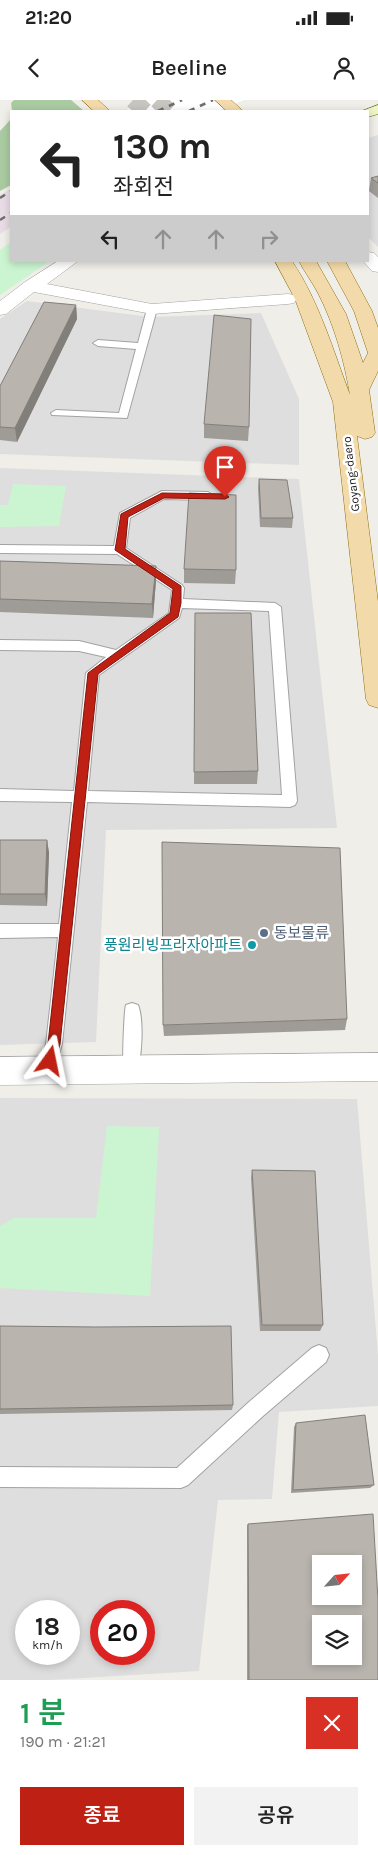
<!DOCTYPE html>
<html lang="ko">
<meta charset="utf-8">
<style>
body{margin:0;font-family:Karla,"Noto Sans KR",sans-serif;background:#f2f2f2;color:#222;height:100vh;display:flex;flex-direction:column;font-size:19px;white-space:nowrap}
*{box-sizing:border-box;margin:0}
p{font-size:16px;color:#767676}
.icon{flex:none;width:28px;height:28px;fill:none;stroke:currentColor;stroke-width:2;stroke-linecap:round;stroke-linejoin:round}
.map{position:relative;height:1580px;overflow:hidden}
.panel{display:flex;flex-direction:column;background:#fff;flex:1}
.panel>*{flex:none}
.top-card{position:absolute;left:10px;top:10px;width:359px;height:152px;border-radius:0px;box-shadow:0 2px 8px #0003;background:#fff;color:#222;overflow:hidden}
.needle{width:32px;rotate:63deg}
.controls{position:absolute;left:312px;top:1455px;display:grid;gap:10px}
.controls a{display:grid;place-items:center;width:50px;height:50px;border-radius:0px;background:#fff;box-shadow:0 2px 8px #0003;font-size:25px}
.speed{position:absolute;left:15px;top:1500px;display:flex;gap:10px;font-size:25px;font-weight:700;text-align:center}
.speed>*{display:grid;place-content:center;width:65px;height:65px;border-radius:50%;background:#fff;box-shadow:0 2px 8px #0003;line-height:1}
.speed small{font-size:12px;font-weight:400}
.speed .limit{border:8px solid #d22;background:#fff;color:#111}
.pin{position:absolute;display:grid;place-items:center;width:42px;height:42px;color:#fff;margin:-51px -21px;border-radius:50% 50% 50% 0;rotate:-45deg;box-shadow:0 0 5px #0007}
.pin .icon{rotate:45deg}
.me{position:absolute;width:55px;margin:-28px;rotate:12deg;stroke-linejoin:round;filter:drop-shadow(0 0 4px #0008)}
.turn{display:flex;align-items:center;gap:18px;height:105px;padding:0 20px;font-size:22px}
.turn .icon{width:65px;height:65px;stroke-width:2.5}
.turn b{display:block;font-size:35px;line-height:42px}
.lanes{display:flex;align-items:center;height:48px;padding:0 20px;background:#0003;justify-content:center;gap:25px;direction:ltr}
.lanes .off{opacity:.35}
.round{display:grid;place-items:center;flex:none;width:52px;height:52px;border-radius:0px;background:#f2f2f2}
.headline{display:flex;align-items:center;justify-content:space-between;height:85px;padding:0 20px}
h1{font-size:30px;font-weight:600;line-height:38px;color:#1e9e55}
.primary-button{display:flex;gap:10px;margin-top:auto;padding:10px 20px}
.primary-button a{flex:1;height:58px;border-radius:0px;background:#be2114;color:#fff;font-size:20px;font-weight:600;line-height:58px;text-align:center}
.primary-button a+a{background:#f2f2f2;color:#222}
.status{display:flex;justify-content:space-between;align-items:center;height:35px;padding:0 25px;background:#fff;direction:ltr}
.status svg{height:14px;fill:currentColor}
header{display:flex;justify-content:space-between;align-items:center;height:65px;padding:0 20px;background:#fff;font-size:22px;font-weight:600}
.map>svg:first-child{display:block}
</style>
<div class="status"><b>21:20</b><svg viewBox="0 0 49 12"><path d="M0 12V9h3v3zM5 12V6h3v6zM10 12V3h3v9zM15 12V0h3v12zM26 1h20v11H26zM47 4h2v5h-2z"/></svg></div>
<header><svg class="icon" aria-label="back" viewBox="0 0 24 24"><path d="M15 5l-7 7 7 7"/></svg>Beeline<svg class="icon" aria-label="person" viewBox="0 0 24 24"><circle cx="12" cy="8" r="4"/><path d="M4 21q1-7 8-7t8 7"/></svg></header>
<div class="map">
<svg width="378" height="1580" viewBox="0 0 378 1580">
<rect width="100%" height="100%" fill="#f0eee8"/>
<path fill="#dfdede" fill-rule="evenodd" d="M378 35V147L368 137V38Z
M27 201 150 217 261 213 299 299V365L0 354V219Z
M0 368 299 379 337 728 106 730 96 942 0 945Z
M0 998 357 999 378 1255V1306L279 1312 272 1399 218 1400 199 1571 50 1580H0ZM26 1511H69V1554H26ZM101 1511H144V1554H101Z"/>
<path fill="#e9dbe5" d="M11 89V127L0 134V95Z"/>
<path fill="#aacba1" d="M14 0H71L84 11H12L11 3Z
M11 19V85L0 91V31Z"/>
<path fill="#cbf5d1" d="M11 142V161H50L0 195V150Z
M13 384 66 386 59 426 0 427V405H8Z
M107 1026 159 1027 150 1196 0 1188V1126L14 1118H96Z"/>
<path fill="#fff" d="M148 0H244L219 11H124Z"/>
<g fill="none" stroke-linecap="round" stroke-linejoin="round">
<path stroke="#c7c5c0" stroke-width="17" stroke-dasharray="17 8" stroke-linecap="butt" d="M133 0 145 11
M157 0 169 11"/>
<g stroke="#a2a2a2" stroke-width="2">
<path id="service" d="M152 206 157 209 127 318 52 315 51 313 56 310 119 313 136 249 98 246 93 243 98 240 138 243 147 209Z
M162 391 208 392 214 396 208 400 164 399 130 418 126 448 182 485 184 488 183 499 275 503 281 507 297 701 295 705 290 707 87 702 62 944 53 976 47 979 41 976 39 971 46 944 58 837 0 838V824H59L72 702 0 701V689L74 691 86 573 106 557 79 551 0 550V540L79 541 116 550 169 513 172 490 117 454 0 453V445L114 446 120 413ZM182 508 269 511 282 695 88 691 99 575 179 518Z
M132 903 138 905C144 919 142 960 136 974L130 977 124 974C122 969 124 911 126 905Z
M319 1245 326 1248 329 1255 326 1262 263 1316 188 1385 181 1388 0 1387V1367L177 1368 249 1302 312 1248Z"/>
</g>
<g stroke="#a2a2a2" stroke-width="1">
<path id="minor" d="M58 161H78L47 184 152 204 288 194 294 195 297 199 294 203 288 204 152 214 34 192 6 214 0 215V201L25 182Z
M378 953V981L0 985V957Z"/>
</g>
<g stroke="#a2a2a2" stroke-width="1">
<path id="tertiary" d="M368 152 374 153 378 157V172L372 171 363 161H368Z"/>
</g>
<g stroke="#5e7010" stroke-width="1">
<path id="secondary" d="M378 5V14L368 17V11H362Z"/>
</g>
<g stroke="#8f6f0f" stroke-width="1">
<path id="primary" d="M82 0H98L110 11H94Z
M215 0H231L243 11H227Z
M275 161H292C319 201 333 250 350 295 344 260 335 227 319 195 313 183 305 173 299 161H316L346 214 363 263 368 253 354 211 327 161H345L372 211 378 228V271L369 290 375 333 372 337 365 339 357 336 378 502V608L369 605 366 599 333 302 295 199Z"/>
</g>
<use href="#service" fill="#fff" fill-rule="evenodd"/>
<use href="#minor" fill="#fff" fill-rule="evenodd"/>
<use href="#tertiary" fill="#fff" fill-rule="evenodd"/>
<use href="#secondary" fill="#eef4c3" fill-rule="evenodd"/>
<use href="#primary" fill="#f3daaa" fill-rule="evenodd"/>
<path stroke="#6f6f6f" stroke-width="2.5" stroke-dasharray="6 6" stroke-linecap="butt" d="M158 11 182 0
M189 11 213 0
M0 98 11 91
M0 120 11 113"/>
</g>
<path fill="#9f9b96" d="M378 76V98L369 91 371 78Z
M76 205 77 219 17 342 0 340V286Z
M204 324 249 327 248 341 204 338Z
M259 379 293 418 292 428 260 427 258 388Z
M0 461 156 466V480L153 518 0 512Z
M184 469 236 470 235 484 184 483Z
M195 513 258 671 257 684H194Z
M0 740H47L49 753 47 806 0 805Z
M347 919 345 930 164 936 163 925Z
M252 1070 323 1225 320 1231H260L251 1078Z
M0 1226 95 1227 233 1305 232 1310 0 1314Z
M296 1323 374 1385 370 1388 291 1393 294 1327Z
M248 1424 378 1580H247V1426Z"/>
<path fill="#827e7a" d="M76 205 77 219 17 342 15 328Z
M156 466V480L153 518 152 504Z
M47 740 49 753 47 806 45 794Z"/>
<path fill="#b9b4ae" stroke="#827e7a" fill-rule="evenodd" d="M378 76V83L371 78Z
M44 202 76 205 15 328 0 327V286Z
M214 215 251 219 249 327 204 324Z
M259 379 287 380 293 418H261Z
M189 393 236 395V470L184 469Z
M0 461 156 466 152 504 0 499Z
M195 513H251L258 671 194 672Z
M0 740H47L45 794H0Z
M162 742 340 748 347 919 163 925Z
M252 1070 315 1071 323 1225H262Z
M0 1226 95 1227 231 1226 233 1305 0 1309Z
M365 1315 374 1385 293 1390 296 1323Z
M373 1414 378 1500V1580H249L248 1424ZM321 1464H354V1496H321ZM321 1524H354V1556H321Z"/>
<path fill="#be2114" stroke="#7c150d" d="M162 393 225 394 229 397 225 399 164 398 128 417 125 449 181 486V503L178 517 98 574 60 944 54 965 50 966 45 965 44 961 48 944 88 573 170 513 173 489 115 450 121 414Z"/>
<circle fill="#5c6f8a" stroke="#fff" stroke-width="2" cx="264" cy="833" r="5"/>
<circle fill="#0f9aa8" stroke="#fff" stroke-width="2" cx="252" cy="845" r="5"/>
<g text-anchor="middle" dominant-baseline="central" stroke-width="5" stroke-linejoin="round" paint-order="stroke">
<g font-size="12" fill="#212121" stroke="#fff">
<text transform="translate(351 374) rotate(-97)">Goyang-daero</text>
</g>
<g font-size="15" fill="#4e5e75" stroke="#fff" text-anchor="start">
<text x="274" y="833">동보물류</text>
</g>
<g font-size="15" fill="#0d838f" stroke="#fff" text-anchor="end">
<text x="242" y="845">풍원리빙프라자아파트</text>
</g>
</g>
</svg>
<div class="controls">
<a><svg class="needle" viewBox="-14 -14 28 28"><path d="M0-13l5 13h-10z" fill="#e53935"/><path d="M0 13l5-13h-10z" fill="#767676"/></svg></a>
<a><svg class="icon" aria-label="layers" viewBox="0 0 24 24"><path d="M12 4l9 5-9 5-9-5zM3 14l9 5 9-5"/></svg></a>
</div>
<div class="speed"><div>18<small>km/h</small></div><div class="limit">20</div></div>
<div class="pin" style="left:225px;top:397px;background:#d93025"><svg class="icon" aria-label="arrive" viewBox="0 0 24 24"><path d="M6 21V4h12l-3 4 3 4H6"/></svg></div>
<svg class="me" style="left:50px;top:961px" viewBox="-20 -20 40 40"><path d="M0-17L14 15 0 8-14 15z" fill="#be2114" stroke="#fff" stroke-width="4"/></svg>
<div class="top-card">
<div class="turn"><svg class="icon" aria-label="left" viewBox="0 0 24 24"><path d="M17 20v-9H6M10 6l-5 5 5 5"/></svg><div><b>130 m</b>좌회전</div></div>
<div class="lanes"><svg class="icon" aria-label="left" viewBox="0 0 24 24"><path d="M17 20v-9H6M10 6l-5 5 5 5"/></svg><svg class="icon off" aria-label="ahead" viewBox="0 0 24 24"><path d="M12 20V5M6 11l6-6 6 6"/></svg><svg class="icon off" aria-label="ahead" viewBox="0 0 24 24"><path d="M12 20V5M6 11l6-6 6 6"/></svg><svg class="icon off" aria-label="right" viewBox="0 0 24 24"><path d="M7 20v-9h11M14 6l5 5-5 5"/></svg></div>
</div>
</div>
<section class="panel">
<div class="headline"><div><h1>1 분</h1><p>190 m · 21:21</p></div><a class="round" style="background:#d93025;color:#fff"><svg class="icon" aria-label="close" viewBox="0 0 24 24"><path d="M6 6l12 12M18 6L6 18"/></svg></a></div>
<div class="primary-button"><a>종료</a><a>공유</a></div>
</section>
